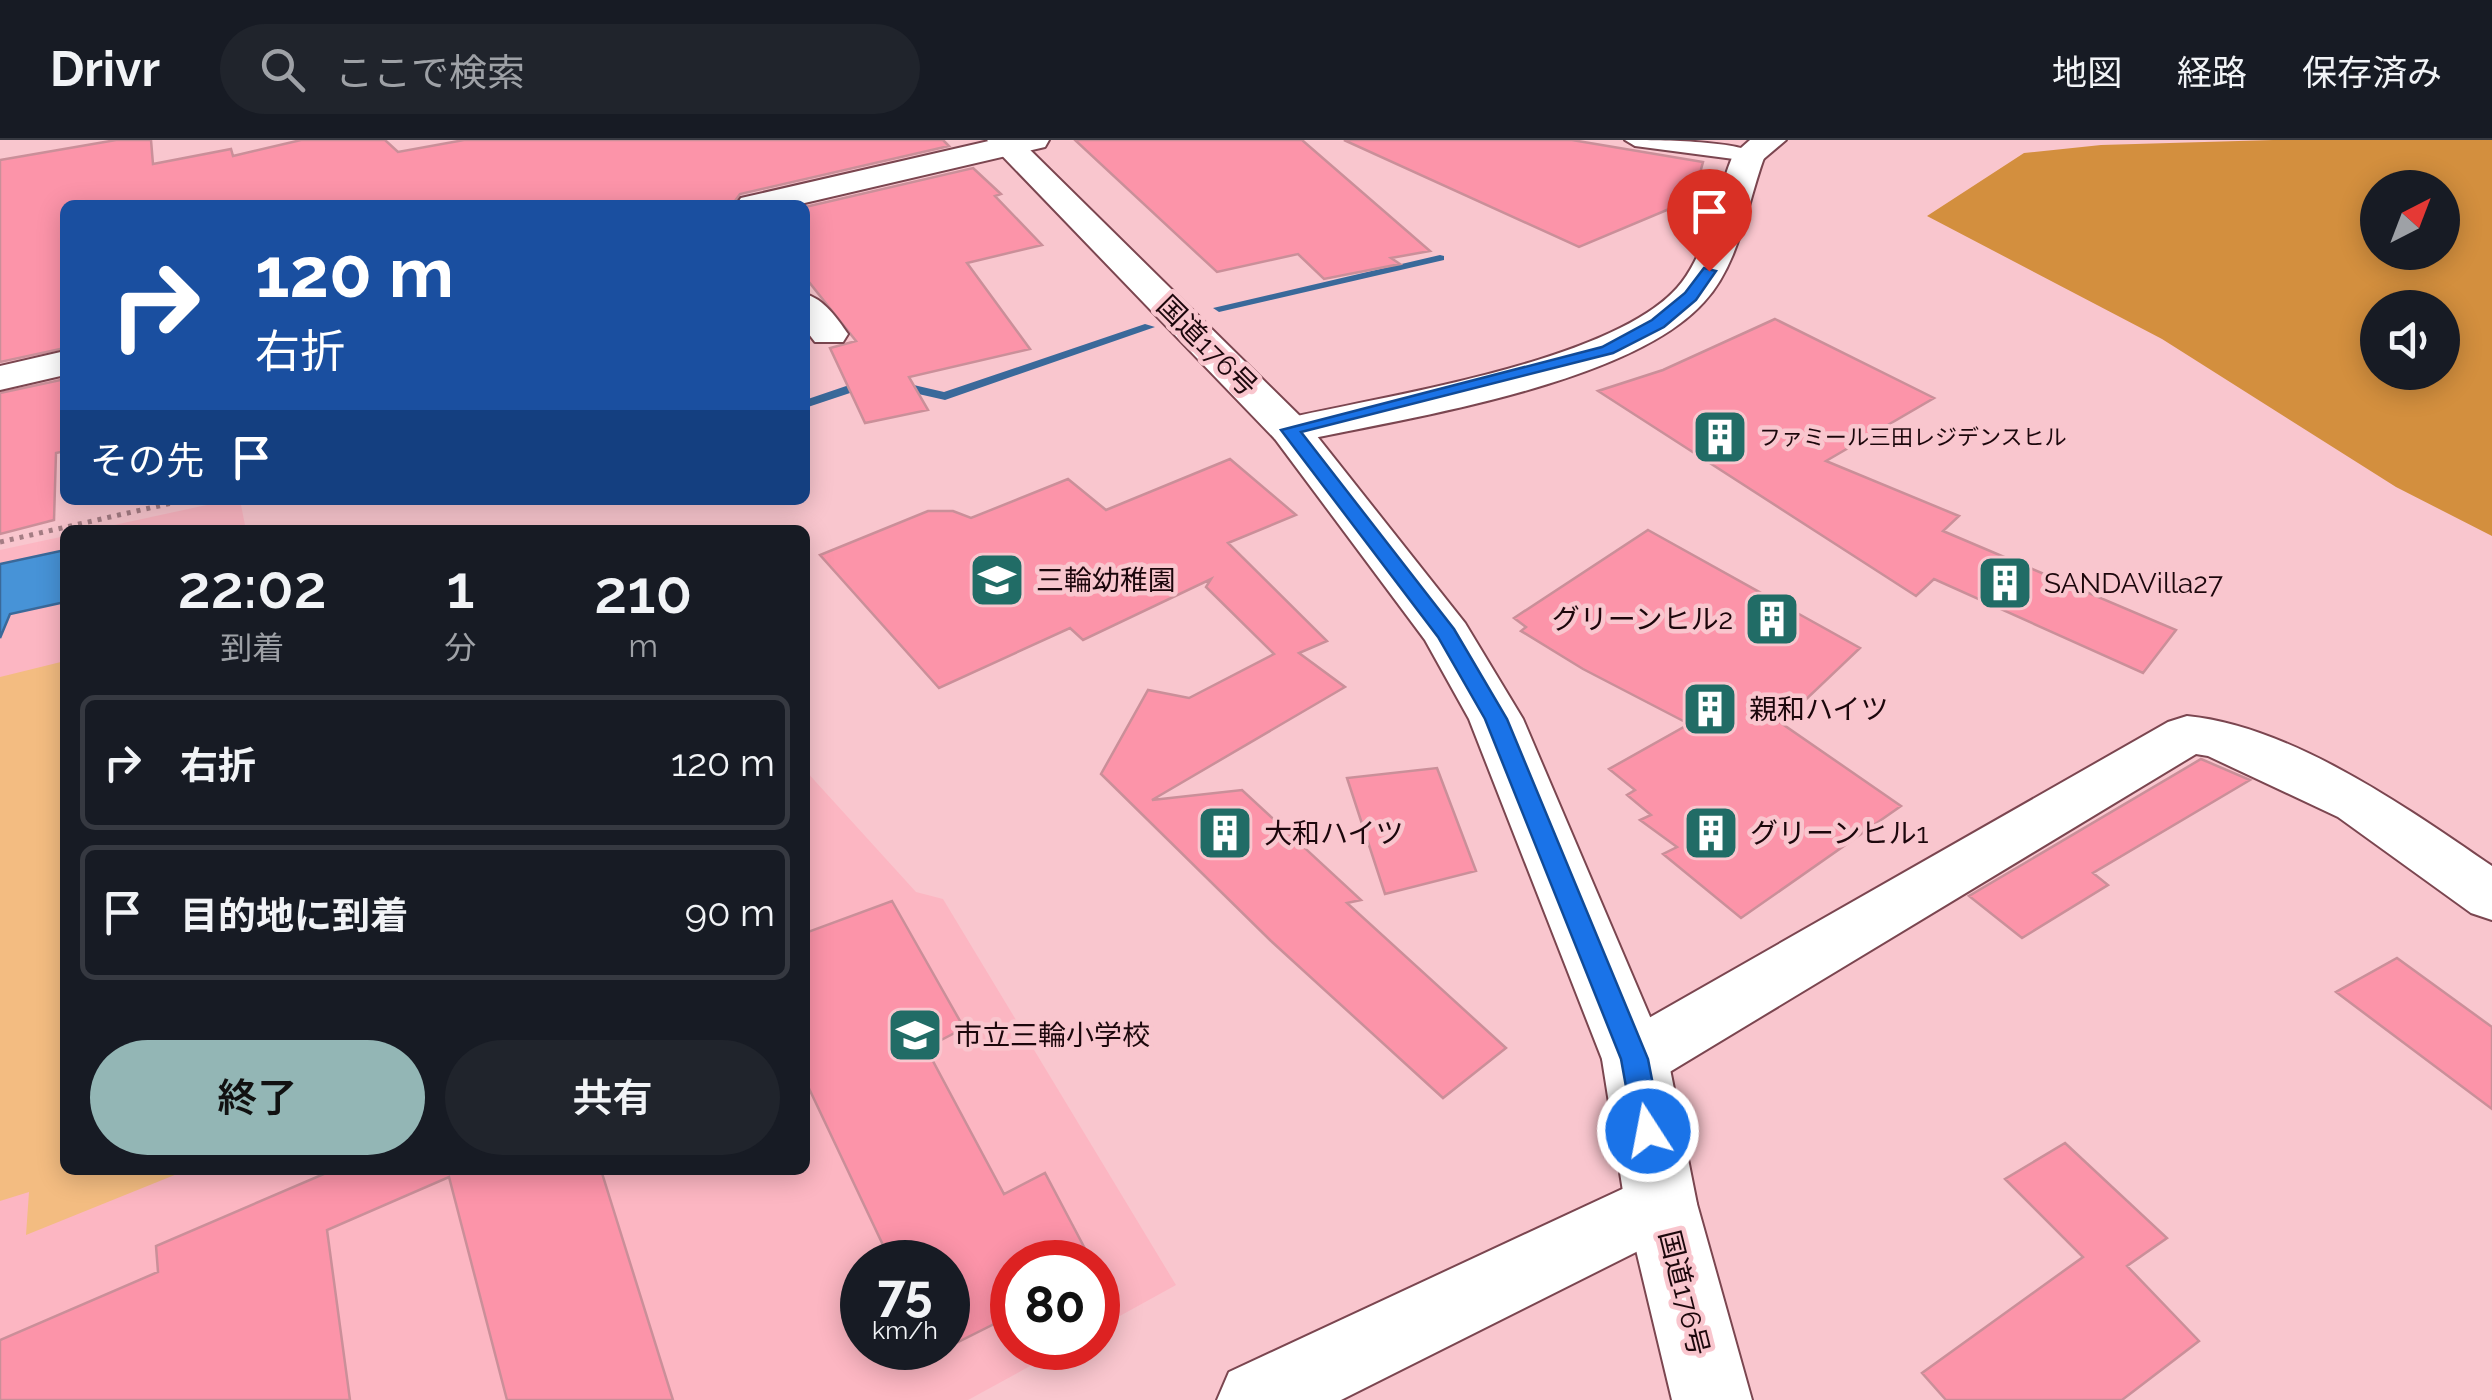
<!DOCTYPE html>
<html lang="ja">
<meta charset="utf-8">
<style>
body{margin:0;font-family:Raleway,"Noto Sans JP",sans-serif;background:#20242c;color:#f1f3f6;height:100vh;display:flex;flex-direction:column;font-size:38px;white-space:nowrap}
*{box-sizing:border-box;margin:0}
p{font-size:32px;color:#9ea1a6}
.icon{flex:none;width:55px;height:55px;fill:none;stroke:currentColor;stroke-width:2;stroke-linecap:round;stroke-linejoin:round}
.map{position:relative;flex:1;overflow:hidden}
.details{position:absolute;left:60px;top:385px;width:750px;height:650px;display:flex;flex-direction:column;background:#171b24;border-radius:15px;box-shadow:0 5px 25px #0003}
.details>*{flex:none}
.hud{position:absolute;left:60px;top:60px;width:750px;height:305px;border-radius:15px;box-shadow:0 5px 25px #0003;background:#1a4fa0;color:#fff;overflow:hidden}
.needle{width:65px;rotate:42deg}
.buttons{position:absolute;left:2360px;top:30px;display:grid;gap:20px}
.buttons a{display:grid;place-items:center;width:100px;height:100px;border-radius:50%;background:#171b24;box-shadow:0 5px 25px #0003;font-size:50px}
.speed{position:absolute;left:840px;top:1100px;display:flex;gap:20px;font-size:50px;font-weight:700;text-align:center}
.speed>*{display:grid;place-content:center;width:130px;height:130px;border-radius:50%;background:#171b24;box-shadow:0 5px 25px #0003;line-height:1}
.speed small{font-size:25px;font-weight:400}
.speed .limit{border:15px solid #d22;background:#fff;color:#111}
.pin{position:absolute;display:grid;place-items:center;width:85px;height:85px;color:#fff;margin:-102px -42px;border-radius:50% 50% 50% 0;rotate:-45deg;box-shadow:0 0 10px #0007}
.pin .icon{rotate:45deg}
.me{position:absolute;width:110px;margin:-55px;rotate:349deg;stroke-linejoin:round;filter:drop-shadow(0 0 8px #0008)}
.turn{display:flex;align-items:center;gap:35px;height:210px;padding:0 30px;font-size:45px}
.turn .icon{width:130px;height:130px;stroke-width:2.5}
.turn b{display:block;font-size:70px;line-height:85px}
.then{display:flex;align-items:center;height:95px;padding:0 30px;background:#0003;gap:20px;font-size:38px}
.eta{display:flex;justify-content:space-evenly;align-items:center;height:170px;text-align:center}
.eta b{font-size:60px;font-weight:600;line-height:70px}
.primary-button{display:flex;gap:20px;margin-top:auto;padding:20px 30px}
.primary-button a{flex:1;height:115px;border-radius:60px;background:#93b6b5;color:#111;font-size:40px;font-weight:600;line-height:115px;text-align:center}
.primary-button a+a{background:#20242c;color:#f1f3f6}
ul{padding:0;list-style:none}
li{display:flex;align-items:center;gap:30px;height:135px;margin:0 20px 15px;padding:0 10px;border:5px solid #363941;border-radius:15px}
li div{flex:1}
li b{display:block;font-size:38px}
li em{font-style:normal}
header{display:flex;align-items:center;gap:60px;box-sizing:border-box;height:140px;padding:0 50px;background:#171b24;border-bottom:2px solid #363941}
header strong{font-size:48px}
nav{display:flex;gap:55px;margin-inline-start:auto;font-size:35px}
.search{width:700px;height:90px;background:#20242c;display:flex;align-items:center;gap:25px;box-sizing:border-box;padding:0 35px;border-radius:55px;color:#9ea1a6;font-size:38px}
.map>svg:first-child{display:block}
</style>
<header>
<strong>Drivr</strong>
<div class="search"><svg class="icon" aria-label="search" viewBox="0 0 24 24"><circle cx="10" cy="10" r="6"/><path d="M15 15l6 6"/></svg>ここで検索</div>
<nav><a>地図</a><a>経路</a><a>保存済み</a></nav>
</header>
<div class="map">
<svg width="2492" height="1260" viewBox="0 0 2492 1260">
<rect width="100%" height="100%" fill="#f9c6ce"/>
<path fill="#fcb6c2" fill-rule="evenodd" d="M230 360H240L246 390H91Z
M65 396V1030H805V630L916 752 943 759 1176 1145 1098 1188V1122H1012V1208H1063L968 1260H0V410ZM862 1122H948V1208H862Z"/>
<path fill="#f3bc81" d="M65 521V1030H187L26 1095 29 1052 0 1061V537Z"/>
<path fill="#d38f3e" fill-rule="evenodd" d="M2273 0H2492V396L2396 347 2162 199 1927 76 2024 13 2101 5ZM2378 48H2442V112H2378ZM2378 168H2442V232H2378Z"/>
<path fill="#4793d7" stroke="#3a699a" stroke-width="2.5" d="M65 410V462L10 474 0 498V424Z"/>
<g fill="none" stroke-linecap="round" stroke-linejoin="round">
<path fill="#3a699a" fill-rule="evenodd" d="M1440 115 1444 116V120L1219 172 1213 168Z
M1145 184 1155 187 945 260 892 248 859 250 805 268V260L858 242 892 240 944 252Z"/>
</g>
<path fill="#fc94a9" stroke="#ca8f99" stroke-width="2.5" d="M116 0H151L153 24 231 9 233 16 301 0H385L398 12 464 0H943L949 6 740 54 732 65H65V208L0 222V20Z
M1075 0H1302L1430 111 1391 118 1400 124 1324 139 1298 114 1217 132Z
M1344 0H1572L1703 22 1693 59 1579 107Z
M973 28 1001 54 995 56 1042 105 967 123 1030 209 909 237 928 270 865 283 830 208 856 201 805 137V67Z
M1775 179 1934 258 1826 321 1959 376 1943 391 2176 490 2143 533 1934 439 1916 456 1598 251 1663 230Z
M65 239V311L56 313 54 380 0 394V253Z
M1230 319 1296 375 1228 403 1327 501 1299 513 1345 547 1152 660 1242 650 1361 760 1347 763 1506 908 1443 958 1271 801 1101 634 1148 550 1189 558 1274 514 1206 447 1211 439 1083 500 1070 488 939 548 820 415 928 371H953L971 378 1068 339 1106 370Z
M1648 390 1860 508 1781 583 1901 666 1741 778 1663 714 1677 707 1640 680 1651 675 1627 655 1635 650 1609 629 1689 584 1583 529 1521 491 1526 487 1514 478Z
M2201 619 2250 640 2093 733 2108 745 2022 798 1969 756Z
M1437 628 1476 731 1385 754 1347 638Z
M892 761 964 888 926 908 1004 1054 1045 1033 1092 1122H1012V1175L934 1214 931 1208H948V1122H891L805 940V793Z
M2397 818 2492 887V969L2336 852Z
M2065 1003 2167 1098 2127 1126 2199 1201 2122 1260H1946L1922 1233 2083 1117 2005 1039Z
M333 1030H601L673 1260H507L449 1037 327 1090 350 1260H0V1200L158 1132 156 1106Z"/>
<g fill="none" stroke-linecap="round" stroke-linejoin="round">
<g stroke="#7b4650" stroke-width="4">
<path id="lane" d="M1625 0C1655 0 1738 0 1759 15L1749 21 1635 6Z"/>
</g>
<g stroke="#7b4650" stroke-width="4">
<path id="street" d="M993 0H1049L1045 7 796 65H736L741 58Z
M1750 0H1786L1760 22H1738L1733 15Z
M805 154C824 159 837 178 848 194L843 202H815L805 189Z
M65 211V235L0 250V226Z
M2187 576C2292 586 2407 668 2492 726V780L2471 773 2338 677 2208 616 2196 614 1658 939 1635 947 1612 939 1602 919 1612 899 2168 582Z"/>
</g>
<g stroke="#7b4650" stroke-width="4">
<path id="secondary" d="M1749 6 1765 15C1747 63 1740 123 1704 162 1629 246 1400 279 1290 303L1275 299 1269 290 1275 281C1374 257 1621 223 1682 142 1709 106 1716 56 1733 15Z
M1661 1031 1686 1041 1697 1064 1686 1087 1341 1260H1217L1229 1232Z"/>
</g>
<g stroke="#7b4650" stroke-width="4">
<path id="highway" d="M987 0H1020L1305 281 1465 483 1523 579 1668 919 1697 1064 1752 1260H1672L1625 1064 1602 919 1469 579 1425 500 1275 299Z"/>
</g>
<path stroke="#a57d84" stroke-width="5" stroke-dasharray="4 6" stroke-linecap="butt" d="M0 402 185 360"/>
<use href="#lane" fill="#fff" fill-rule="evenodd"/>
<use href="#street" fill="#fff" fill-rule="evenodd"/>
<use href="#secondary" fill="#fff" fill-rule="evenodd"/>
<use href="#highway" fill="#fff" fill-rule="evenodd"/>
</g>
<path fill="#1a73e8" stroke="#114b97" stroke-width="2.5" d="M1704 128 1716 131 1696 160 1664 187 1613 213 1301 292 1454 489 1507 579 1648 919 1662 991 1658 1000 1648 1004 1638 1000 1634 991 1621 919 1485 579 1438 497 1281 290 1602 207 1652 180 1685 153Z"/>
<defs>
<g id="building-square" transform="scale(2.875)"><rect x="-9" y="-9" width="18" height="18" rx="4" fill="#216c66" stroke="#f9c6ce"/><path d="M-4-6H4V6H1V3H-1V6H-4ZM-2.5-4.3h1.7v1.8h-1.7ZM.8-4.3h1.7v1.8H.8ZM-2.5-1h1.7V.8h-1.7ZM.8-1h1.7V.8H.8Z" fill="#fff"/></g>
<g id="school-square" transform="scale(2.875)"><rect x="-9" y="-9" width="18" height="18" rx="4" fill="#216c66" stroke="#f9c6ce"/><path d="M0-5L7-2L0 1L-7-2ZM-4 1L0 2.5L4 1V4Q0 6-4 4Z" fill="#fff"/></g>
</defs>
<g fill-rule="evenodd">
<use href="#building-square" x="1720" y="297"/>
<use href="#school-square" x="997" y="440"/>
<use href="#building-square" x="2005" y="443"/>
<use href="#building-square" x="1772" y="479"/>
<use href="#building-square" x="1710" y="569"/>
<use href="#building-square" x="1225" y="693"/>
<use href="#building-square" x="1711" y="693"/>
<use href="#school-square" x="915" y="895"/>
</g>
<g text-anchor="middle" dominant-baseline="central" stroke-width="9" stroke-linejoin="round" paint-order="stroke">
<g font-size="22" fill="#1c070c" stroke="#f9c6ce" text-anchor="start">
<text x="1759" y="297">ファミール三田レジデンスヒル</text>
</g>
<g font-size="28" fill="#1c070c" stroke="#f9c6ce">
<text transform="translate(1207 206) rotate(45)">国道176号</text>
<text transform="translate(1684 1153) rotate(76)">国道176号</text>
</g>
<g font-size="28" fill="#1c070c" stroke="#f9c6ce" text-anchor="start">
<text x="1036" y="440">三輪幼稚園</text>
<text x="2044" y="443">SANDAVilla27</text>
<text x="1733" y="479" text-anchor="end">グリーンヒル2</text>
<text x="1749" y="569">親和ハイツ</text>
<text x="1264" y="693">大和ハイツ</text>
<text x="1750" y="693">グリーンヒル1</text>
<text x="954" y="895">市立三輪小学校</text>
</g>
</g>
</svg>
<div class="buttons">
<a><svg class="needle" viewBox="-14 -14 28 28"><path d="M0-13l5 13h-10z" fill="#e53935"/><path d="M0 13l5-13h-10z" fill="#9ea1a6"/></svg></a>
<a><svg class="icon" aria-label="sound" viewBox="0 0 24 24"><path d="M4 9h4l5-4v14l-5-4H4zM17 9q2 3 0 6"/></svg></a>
</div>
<div class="speed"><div>75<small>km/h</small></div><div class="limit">80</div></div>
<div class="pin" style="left:1709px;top:131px;background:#d93025"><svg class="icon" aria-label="arrive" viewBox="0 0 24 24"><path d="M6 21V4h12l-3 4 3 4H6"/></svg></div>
<svg class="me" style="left:1648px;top:991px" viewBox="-20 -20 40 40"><circle r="17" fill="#1a73e8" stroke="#fff" stroke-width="3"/><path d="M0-11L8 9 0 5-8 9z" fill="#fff"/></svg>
<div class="hud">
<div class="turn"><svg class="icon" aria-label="right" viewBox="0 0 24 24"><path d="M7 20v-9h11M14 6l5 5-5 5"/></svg><div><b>120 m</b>右折</div></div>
<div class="then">その先<svg class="icon" aria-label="arrive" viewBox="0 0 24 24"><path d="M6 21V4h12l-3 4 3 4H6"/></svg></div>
</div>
<section class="details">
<div class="eta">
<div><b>22:02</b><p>到着</p></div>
<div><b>1</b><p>分</p></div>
<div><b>210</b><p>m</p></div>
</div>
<ul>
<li><svg class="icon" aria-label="right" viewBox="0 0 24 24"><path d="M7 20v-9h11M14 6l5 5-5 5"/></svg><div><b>右折</b></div><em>120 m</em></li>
<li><svg class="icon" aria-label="arrive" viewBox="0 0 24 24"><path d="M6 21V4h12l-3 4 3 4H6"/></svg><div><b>目的地に到着</b></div><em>90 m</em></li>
</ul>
<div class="primary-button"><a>終了</a><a>共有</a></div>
</section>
</div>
